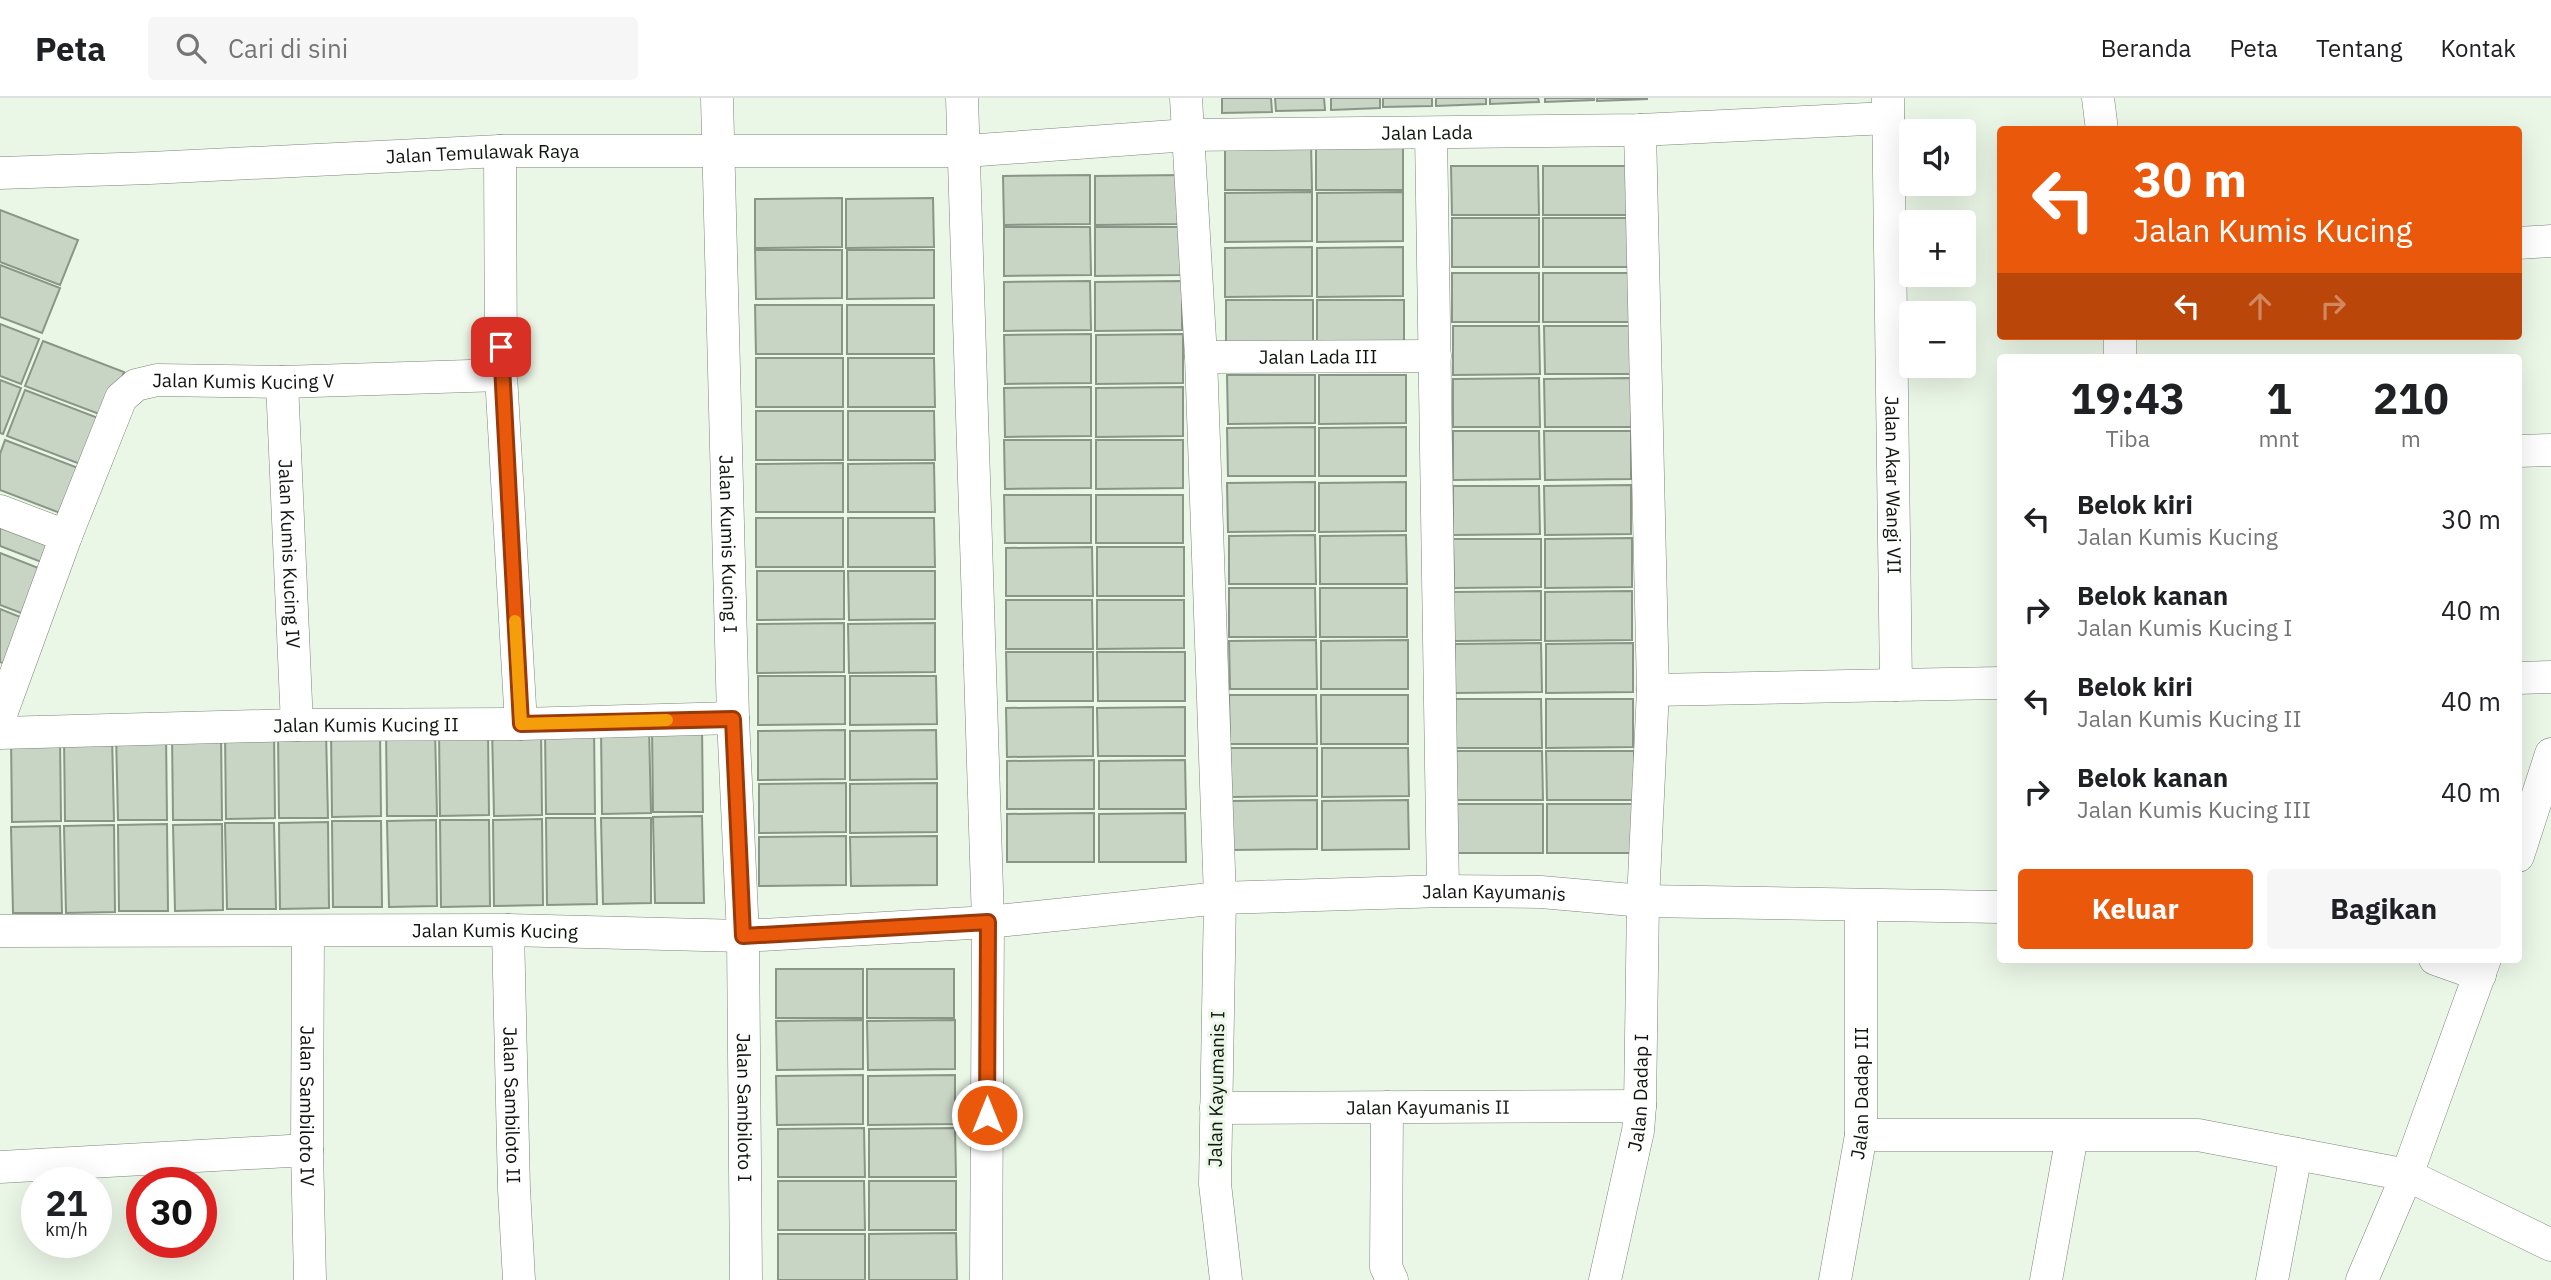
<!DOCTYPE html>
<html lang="id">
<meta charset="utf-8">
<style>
body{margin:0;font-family:"IBM Plex Sans",sans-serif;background:#f6f6f6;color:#202124;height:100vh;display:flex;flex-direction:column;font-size:26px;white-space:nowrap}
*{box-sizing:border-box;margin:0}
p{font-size:23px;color:#757577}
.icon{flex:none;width:38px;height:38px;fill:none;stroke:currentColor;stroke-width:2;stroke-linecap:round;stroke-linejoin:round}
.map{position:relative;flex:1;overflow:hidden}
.drawer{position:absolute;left:1997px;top:256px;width:525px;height:609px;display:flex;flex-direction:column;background:#fff;border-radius:7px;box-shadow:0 7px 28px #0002}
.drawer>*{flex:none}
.banner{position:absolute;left:1997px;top:28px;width:525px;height:214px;border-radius:7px;box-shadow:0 7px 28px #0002;background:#ea580c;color:#fff;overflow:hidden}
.buttons{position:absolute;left:1899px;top:21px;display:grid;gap:14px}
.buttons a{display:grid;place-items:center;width:77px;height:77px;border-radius:7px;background:#fff;box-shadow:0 7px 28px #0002;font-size:35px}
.speed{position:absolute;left:21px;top:1069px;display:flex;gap:14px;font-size:35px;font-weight:700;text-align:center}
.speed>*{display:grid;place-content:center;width:91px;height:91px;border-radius:50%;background:#fff;box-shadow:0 7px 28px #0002;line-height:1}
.speed small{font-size:18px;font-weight:400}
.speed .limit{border:10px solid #d22;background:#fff;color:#111}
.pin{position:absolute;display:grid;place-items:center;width:60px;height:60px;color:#fff;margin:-30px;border-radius:14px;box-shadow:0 4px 10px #0006}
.me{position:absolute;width:77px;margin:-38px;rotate:0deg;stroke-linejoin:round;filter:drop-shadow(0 0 5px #0008)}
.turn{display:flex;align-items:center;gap:24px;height:147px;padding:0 21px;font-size:32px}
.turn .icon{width:91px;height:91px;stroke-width:2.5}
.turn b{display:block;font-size:49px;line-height:60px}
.lanes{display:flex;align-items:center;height:66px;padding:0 21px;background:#0003;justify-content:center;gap:35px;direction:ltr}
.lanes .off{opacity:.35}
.eta{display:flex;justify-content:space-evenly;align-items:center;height:119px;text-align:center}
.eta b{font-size:42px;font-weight:800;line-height:49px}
.action{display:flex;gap:14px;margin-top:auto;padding:14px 21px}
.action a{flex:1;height:80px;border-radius:7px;background:#ea580c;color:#fff;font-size:28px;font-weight:800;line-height:80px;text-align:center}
.action a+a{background:#f6f6f6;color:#202124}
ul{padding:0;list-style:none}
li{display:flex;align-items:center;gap:21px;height:91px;padding:0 21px}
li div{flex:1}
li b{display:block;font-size:26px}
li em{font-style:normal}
header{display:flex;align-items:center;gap:42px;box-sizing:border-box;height:98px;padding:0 35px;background:#fff;border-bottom:2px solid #e0e0e0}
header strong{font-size:33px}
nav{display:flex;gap:38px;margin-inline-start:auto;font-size:24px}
.search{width:490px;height:63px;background:#f6f6f6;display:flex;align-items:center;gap:18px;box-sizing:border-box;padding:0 24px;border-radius:7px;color:#757577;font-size:26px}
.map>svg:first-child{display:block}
</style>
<header>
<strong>Peta</strong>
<div class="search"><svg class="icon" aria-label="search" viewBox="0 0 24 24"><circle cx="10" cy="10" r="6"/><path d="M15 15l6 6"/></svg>Cari di sini</div>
<nav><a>Beranda</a><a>Peta</a><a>Tentang</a><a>Kontak</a></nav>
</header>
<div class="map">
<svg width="2551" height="1182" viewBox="0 0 2551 1182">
<rect width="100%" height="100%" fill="#eaf6e6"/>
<path fill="#c8d4c4" stroke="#899586" stroke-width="2" d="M1222 0H1271L1272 14 1222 15Z
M1275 0H1324L1325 12 1276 13Z
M1331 0H1380V10L1331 12Z
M1383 0H1432V8L1383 9Z
M1436 0H1486V6L1436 8Z
M1490 0H1538L1539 4 1490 6Z
M1545 0H1594V2L1545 4Z
M1597 0H1647V1L1597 3Z
M1225 43H1311L1312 92H1225Z
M1316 43H1403V92H1316Z
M1451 68H1538L1539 117H1452Z
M1543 68H1630V117H1543Z
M1090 77V126L1004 127 1003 78Z
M1181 77 1182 126 1095 127V78Z
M1312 94V143L1225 144V95Z
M1403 94V143L1317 144V95Z
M842 100V149L755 150V101Z
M933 100 934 149 846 150V101Z
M0 112 78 142 60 187 0 164Z
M1452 120H1539V169H1452Z
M1543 120H1630V169H1543Z
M1004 129H1090L1091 177 1004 178Z
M1095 129H1182V177L1095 178Z
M1312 149V198L1225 199V150Z
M1403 149V198L1317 199V150Z
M755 152H842V200L756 201Z
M847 152H934V200L847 201Z
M0 167 60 190 42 235 0 219Z
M1452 175H1539V224H1452Z
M1543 175H1630V224H1543Z
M1090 183 1091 232 1004 233V184Z
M1182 183V232L1095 233V184Z
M1226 202H1313V251H1226Z
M1317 202H1404V251H1317Z
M755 207H842V256H756Z
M847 207H934V256H847Z
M0 226 39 241 21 286 0 278Z
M1453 228H1539L1540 276 1453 277Z
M1544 228H1631V276H1545Z
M1091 236V285L1005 286 1004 237Z
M1183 236V285L1096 286V237Z
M43 243 124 274 107 319 25 288Z
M756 260H843V309H756Z
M848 260H934L935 309H848Z
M1227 277H1315V325L1228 326Z
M1319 277H1406V325L1319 326Z
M1539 280 1540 329H1453V281Z
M1631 280V329H1545L1544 281Z
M0 282 21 290 3 336 0 335Z
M1091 289V338L1005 339 1004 290Z
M1183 289V338L1096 339V290Z
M25 292 106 323 88 369 7 338Z
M756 313H843V362H756Z
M848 313H934L935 362H848Z
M1315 329V378H1228L1227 330Z
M1406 329V378H1319V330Z
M1453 333H1539L1540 381 1453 382Z
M1544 333H1631V381L1545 382Z
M5 342 86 373 68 418 0 392V356Z
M1004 342H1091V390L1005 391Z
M1096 342H1183V390L1096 391Z
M843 365V414H756V366Z
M934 365 935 414H848V366Z
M1315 384V433L1228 434 1227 385Z
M1406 384V433L1319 434V385Z
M1631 387V436L1545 437 1544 388Z
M1453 388H1539L1540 436 1453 437Z
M1004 397H1091V445H1005Z
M1096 397H1183V445H1096Z
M756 420H843V469H756Z
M848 420H934L935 469H848Z
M0 426 55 445 49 467 0 448Z
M1315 437 1316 486H1229V438Z
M1406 437 1407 486H1320V438Z
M1632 440V489L1545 490V441Z
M1453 441H1541V489L1454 490Z
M1092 449 1093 498H1006V450Z
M1097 449H1184V498H1097Z
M0 455 46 473 29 518 0 507Z
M757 473H844V521L757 522Z
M848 473H935V521L849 522Z
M1229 490H1315L1316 539H1229Z
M1320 490H1407V539H1320Z
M1541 493V542L1454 543 1453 494Z
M1632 493V542L1545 543V494Z
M1006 502H1092L1093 551H1006Z
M1097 502H1184V550L1097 551Z
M0 511 28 522 10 568 0 564Z
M844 525V574L757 575V526Z
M935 525V574L849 575 848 526Z
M1316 542 1317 591H1230L1229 543Z
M1408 542V591H1321V543Z
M1541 545 1542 594 1455 595V546Z
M1633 545V594L1546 595V546Z
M1006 554H1093V603H1007Z
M1097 554H1185V603H1098Z
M758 578H845V626L758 627Z
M850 578H936L937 626 850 627Z
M1229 597H1316L1317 646H1230Z
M1321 597H1408V646H1321Z
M1455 601H1541L1542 650H1455Z
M1546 601H1633V649L1546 650Z
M1093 609V658L1007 659 1006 610Z
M1185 609V658H1098L1097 610Z
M649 628 651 715 602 716 601 629Z
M652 628H702L703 714H653Z
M594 629 595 716H546L545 630Z
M541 630 542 717 494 718 492 631Z
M435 631 437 718H387L386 632Z
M488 631 489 717 440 718 439 632Z
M331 632H380L381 718 332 719Z
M845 632V681L758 682V633Z
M936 632 937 681 850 682V633Z
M326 633 328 720H279L278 634Z
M225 634H274L275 720 226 721Z
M221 635 222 722H173L172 636Z
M116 636H166L167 722H118Z
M112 637 114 723H65L64 638Z
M11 638H60L61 723 12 724Z
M1230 650H1317V698L1231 699Z
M1322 650H1408L1409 698 1322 699Z
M1455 653H1542L1543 702H1455Z
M1546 653H1634V702H1547Z
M1094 662V711H1007V663Z
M1185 662 1186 711H1099V663Z
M846 685V734L759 735V686Z
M937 685V734L850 735V686Z
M1317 702V751L1231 752 1230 703Z
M1408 702 1409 751 1322 752V703Z
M1455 706H1543V755H1456Z
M1547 706H1634V755H1547Z
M1094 715V764H1007V716Z
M1185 715 1186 764H1099V716Z
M702 718 704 805H655L653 719Z
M546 720H595L597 806 547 807Z
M601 720H651V805L603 806Z
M542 721 543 807 494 808 493 722Z
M436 722 437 808 389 809 387 723Z
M440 722H489L490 808 441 809Z
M332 723H381L382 809H333Z
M328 724 329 810 280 811 279 725Z
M225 725H274L276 811H227Z
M167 726 168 813H119L118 727Z
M222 726 223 812 175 813 173 727Z
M114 727 115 814 66 815 64 728Z
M60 728 62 815H13L11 729Z
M846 738V787L759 788V739Z
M937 738V787L851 788 850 739Z
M776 871H863V920H776Z
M867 871H954V920H867Z
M863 922V971L777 972 776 923Z
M955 922V971L868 972 867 923Z
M863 977V1026L777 1027 776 978Z
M955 977V1026L868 1027V978Z
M864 1030 865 1079H778V1031Z
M955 1030 956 1079H869V1031Z
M778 1083H864L865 1132H778Z
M869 1083H956V1132H869Z
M956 1135 957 1182H869V1136Z
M778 1136H865V1182H778Z"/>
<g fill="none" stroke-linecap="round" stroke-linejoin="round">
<g stroke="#7b8678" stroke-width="33">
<g id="street">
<path id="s1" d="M717 0 733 620 743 838 746 1182"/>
<path d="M962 0 988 824 986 1182"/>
<path d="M1186 0 1201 259 1220 800 1215 1086 1226 1182"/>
<path id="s2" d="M1888 0 1896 587 2000 585"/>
<path d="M2098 0 2102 32"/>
<path d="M1431 35 1443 793"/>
<path d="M500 53 501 277 521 626"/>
<path id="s3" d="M0 75 150 70 500 53H965L1188 37 1640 32 1888 20"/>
<path d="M2518 145 2551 143"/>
<path d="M2120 238V259"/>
<path id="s4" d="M1201 259 1435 258"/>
<path id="s5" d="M282 284 297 627"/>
<path d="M2518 353 2551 352"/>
<path d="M0 413 66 438"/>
<path d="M2518 580 2551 579"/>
<path d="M1653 592 1896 587"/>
<path id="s6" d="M0 619 66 438 121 300 136 287 157 282 282 284 501 277"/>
<path id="s7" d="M0 635 297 627 521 626 733 620"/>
<path d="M2518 758 2551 656"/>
<path id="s8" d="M508 832 514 1091 519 1182"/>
<path id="s9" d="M0 833 508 832 743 838 988 824 1220 800 1443 793 1541 794 1643 803 2000 809"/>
<path id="s10" d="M308 833 307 1052 310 1182"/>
<path d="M2435 861 2480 877"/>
<path d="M1387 1009 1386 1169 1392 1182"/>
<path id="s11" d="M1216 1010 1640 1008"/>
<path d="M1861 1037H2198L2407 1077 2551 1147"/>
<path d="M0 1069 307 1052"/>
<path id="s12" d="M1605 1182 1638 1033 1640 1008 1643 803 1653 592 1640 32"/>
<path id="s13" d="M1835 1182 1861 1037V808"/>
<path d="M2046 1182 2072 1038"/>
<path d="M2272 1182 2296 1056"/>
<path d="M2362 1182 2407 1077 2485 861"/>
</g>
</g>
<use href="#street" stroke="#fff" stroke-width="32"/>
</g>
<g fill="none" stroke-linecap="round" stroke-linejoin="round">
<g stroke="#983908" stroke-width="18">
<path id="route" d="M501 249 521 626 733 621 743 838 988 824 987 1017"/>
</g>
<use href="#route" stroke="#ea580c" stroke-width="12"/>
<path stroke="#f59e0b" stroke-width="12" d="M515 523 521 626 667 622"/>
</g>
<g text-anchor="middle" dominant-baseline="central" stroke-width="6" stroke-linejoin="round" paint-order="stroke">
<g font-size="19" fill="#111510" stroke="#eaf6e6">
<text stroke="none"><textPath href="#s3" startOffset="1428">Jalan Lada</textPath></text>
<text stroke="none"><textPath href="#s3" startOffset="483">Jalan Temulawak Raya</textPath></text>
<text stroke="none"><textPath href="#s4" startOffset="117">Jalan Lada III</textPath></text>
<text stroke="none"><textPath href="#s6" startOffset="469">Jalan Kumis Kucing V</textPath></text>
<text stroke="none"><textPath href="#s2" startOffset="387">Jalan Akar Wangi VII</textPath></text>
<text stroke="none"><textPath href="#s1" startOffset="446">Jalan Kumis Kucing I</textPath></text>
<text stroke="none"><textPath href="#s5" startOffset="172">Jalan Kumis Kucing IV</textPath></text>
<text stroke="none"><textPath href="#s7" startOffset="366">Jalan Kumis Kucing II</textPath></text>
<text stroke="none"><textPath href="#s9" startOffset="1496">Jalan Kayumanis</textPath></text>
<text stroke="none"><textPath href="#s9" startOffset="495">Jalan Kumis Kucing</textPath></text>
<text transform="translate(1216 991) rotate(-89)">Jalan Kayumanis I</text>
<text stroke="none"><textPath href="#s12" startOffset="191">Jalan Dadap I</textPath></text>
<text stroke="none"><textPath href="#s13" startOffset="189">Jalan Dadap III</textPath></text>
<text stroke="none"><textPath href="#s8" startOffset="175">Jalan Sambiloto II</textPath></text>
<text stroke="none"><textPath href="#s10" startOffset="175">Jalan Sambiloto IV</textPath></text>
<text stroke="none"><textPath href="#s11" startOffset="212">Jalan Kayumanis II</textPath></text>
<text stroke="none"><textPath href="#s1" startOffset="1010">Jalan Sambiloto I</textPath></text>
</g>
</g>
</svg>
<div class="buttons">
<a><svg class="icon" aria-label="sound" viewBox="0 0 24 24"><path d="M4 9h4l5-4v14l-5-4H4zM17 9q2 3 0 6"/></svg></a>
<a>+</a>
<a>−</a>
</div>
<div class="speed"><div>21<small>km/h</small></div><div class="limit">30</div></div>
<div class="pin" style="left:501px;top:249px;background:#d93025"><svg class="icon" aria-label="arrive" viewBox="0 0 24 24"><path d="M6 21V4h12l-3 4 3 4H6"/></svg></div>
<svg class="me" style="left:987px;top:1017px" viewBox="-20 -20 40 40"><circle r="17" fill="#ea580c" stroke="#fff" stroke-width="3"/><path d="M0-11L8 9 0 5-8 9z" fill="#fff"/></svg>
<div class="banner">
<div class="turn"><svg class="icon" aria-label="left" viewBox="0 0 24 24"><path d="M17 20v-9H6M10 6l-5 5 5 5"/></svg><div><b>30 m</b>Jalan Kumis Kucing</div></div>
<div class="lanes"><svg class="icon" aria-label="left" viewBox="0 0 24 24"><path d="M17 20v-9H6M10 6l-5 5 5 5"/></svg><svg class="icon off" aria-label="ahead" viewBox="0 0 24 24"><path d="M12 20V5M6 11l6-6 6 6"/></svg><svg class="icon off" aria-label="right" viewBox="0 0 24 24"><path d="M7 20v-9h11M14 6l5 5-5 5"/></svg></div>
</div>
<section class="drawer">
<div class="eta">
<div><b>19:43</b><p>Tiba</p></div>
<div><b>1</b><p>mnt</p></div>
<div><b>210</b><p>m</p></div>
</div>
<ul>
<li><svg class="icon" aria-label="left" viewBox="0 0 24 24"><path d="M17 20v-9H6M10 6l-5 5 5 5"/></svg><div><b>Belok kiri</b><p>Jalan Kumis Kucing</p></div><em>30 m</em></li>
<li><svg class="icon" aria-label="right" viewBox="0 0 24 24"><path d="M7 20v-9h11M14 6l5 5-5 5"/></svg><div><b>Belok kanan</b><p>Jalan Kumis Kucing I</p></div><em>40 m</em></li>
<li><svg class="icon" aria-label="left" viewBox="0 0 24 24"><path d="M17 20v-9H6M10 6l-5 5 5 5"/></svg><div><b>Belok kiri</b><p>Jalan Kumis Kucing II</p></div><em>40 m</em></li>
<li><svg class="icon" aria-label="right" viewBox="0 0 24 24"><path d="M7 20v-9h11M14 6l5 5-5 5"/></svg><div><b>Belok kanan</b><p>Jalan Kumis Kucing III</p></div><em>40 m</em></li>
</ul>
<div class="action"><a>Keluar</a><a>Bagikan</a></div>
</section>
</div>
